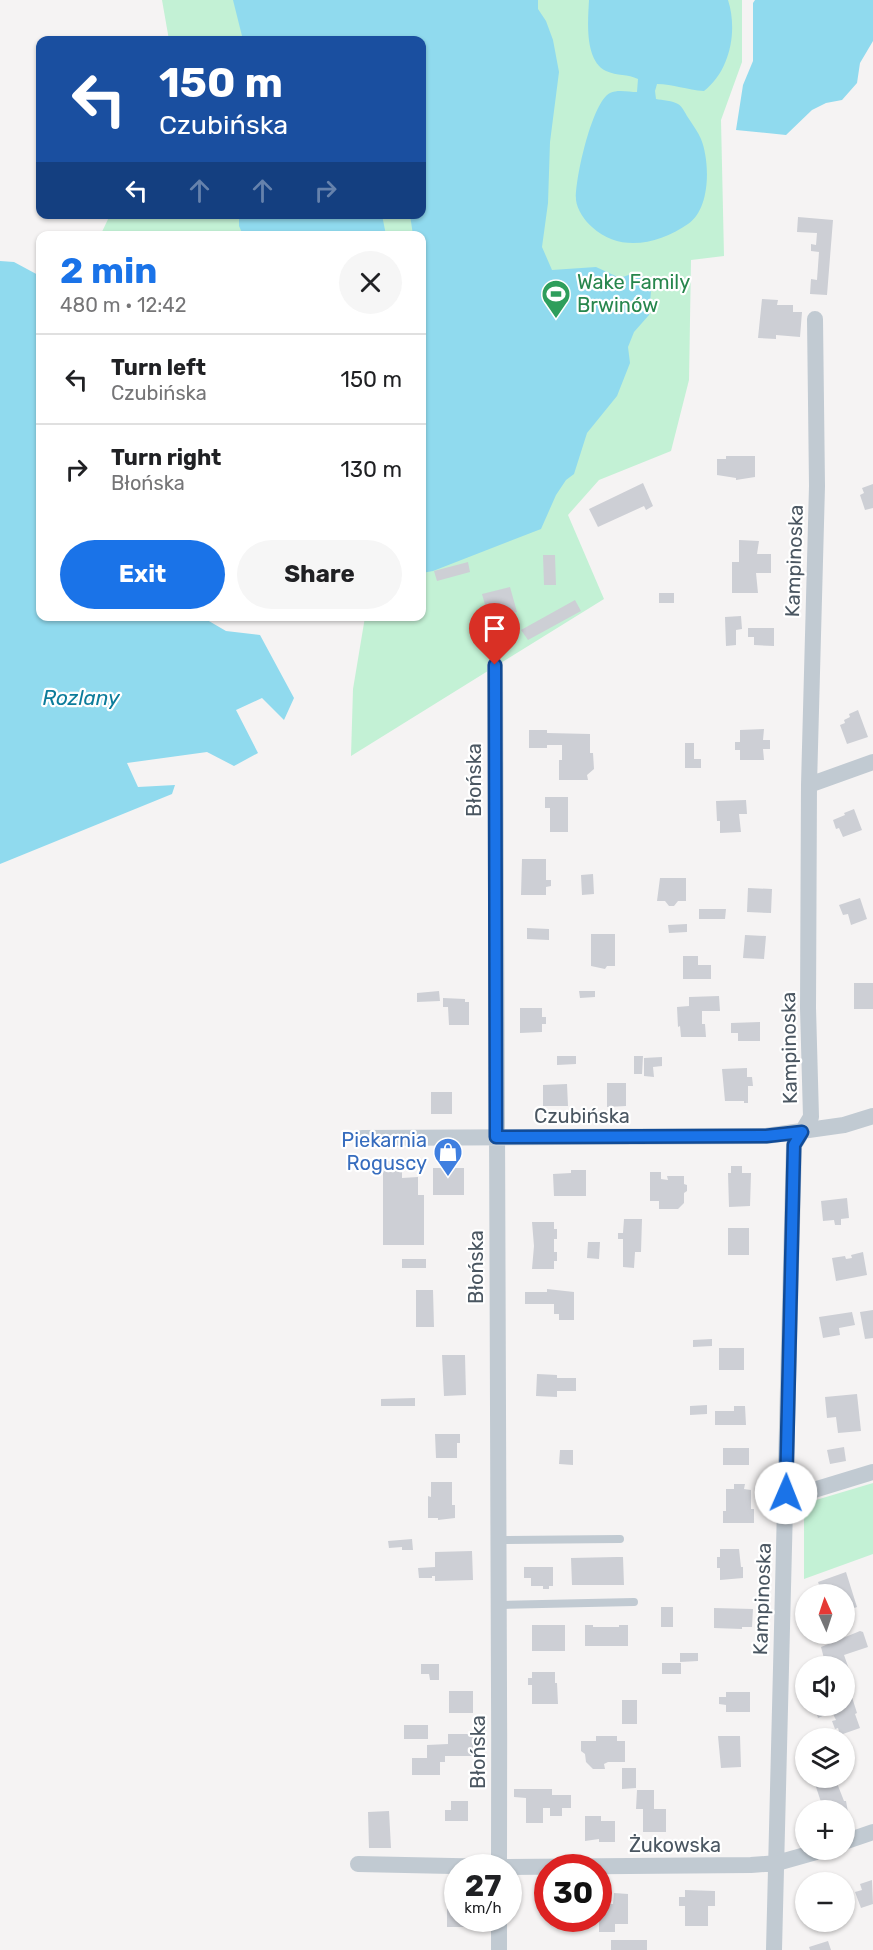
<!DOCTYPE html>
<meta charset="utf-8">
<style>
body{margin:0;font-family:Rubik,sans-serif;background:#f6f6f6;color:#202124;height:100vh;display:flex;flex-direction:column;font-size:22px;white-space:nowrap}
*{box-sizing:border-box;margin:0}
p{font-size:20px;color:#757577}
.icon{flex:none;width:33px;height:33px;fill:none;stroke:currentColor;stroke-width:2;stroke-linecap:round;stroke-linejoin:round}
.map{position:relative;flex:1;overflow:hidden}
.sheet{position:absolute;left:36px;top:231px;width:390px;height:390px;display:flex;flex-direction:column;background:#fff;border-radius:12px;box-shadow:0 2px 4px #0004}
.sheet>*{flex:none}
.banner{position:absolute;left:36px;top:36px;width:390px;height:183px;border-radius:12px;box-shadow:0 2px 4px #0004;background:#1a4fa0;color:#fff;overflow:hidden}
.needle{width:39px;rotate:357deg}
.tools{position:absolute;left:795px;top:1584px;display:grid;gap:12px}
.tools a{display:grid;place-items:center;width:60px;height:60px;border-radius:50%;background:#fff;box-shadow:0 2px 4px #0004;font-size:30px}
.speed{position:absolute;left:444px;top:1854px;display:flex;gap:12px;font-size:30px;font-weight:700;text-align:center}
.speed>*{display:grid;place-content:center;width:78px;height:78px;border-radius:50%;background:#fff;box-shadow:0 2px 4px #0004;line-height:1}
.speed small{font-size:15px;font-weight:400}
.speed .limit{border:9px solid #d22;background:#fff;color:#111}
.pin{position:absolute;display:grid;place-items:center;width:51px;height:51px;color:#fff;margin:-62px -26px;border-radius:50% 50% 50% 0;rotate:-45deg;box-shadow:0 0 6px #0007}
.pin .icon{rotate:45deg}
.me{position:absolute;width:66px;margin:-33px;rotate:1deg;stroke-linejoin:round;filter:drop-shadow(0 0 4px #0008)}
.turn{display:flex;align-items:center;gap:21px;height:126px;padding:0 24px;font-size:27px}
.turn .icon{width:78px;height:78px;stroke-width:2.5}
.turn b{display:block;font-size:42px;line-height:51px}
.lanes{display:flex;align-items:center;height:57px;padding:0 24px;background:#0003;justify-content:center;gap:30px;direction:ltr}
.lanes .off{opacity:.35}
.round{display:grid;place-items:center;flex:none;width:63px;height:63px;border-radius:32px;background:#f6f6f6}
.summary{display:flex;align-items:center;justify-content:space-between;height:102px;padding:0 24px}
h1{font-size:36px;font-weight:700;line-height:45px;color:#1a73e8}
.action{display:flex;gap:12px;margin-top:auto;padding:12px 24px}
.action a{flex:1;height:69px;border-radius:36px;background:#1a73e8;color:#fff;font-size:24px;font-weight:700;line-height:69px;text-align:center}
.action a+a{background:#f6f6f6;color:#202124}
ul{padding:0;list-style:none}
li{display:flex;align-items:center;gap:18px;height:90px;padding:0 24px;border-top:2px solid #e0e0e0}
li div{flex:1}
li b{display:block;font-size:22px}
li em{font-style:normal}
.map>svg:first-child{display:block}
</style>
<div class="map">
<svg width="873" height="1950" viewBox="0 0 873 1950">
<rect width="100%" height="100%" fill="#f5f3f3"/>
<path fill="#c3f1d5" d="M162 0H742V62L721 120 724 256 691 260 689 380 671 451 599 480 568 515 604 599 351 756 353 689 365 617 422 616V236H100L110 215 422 214V40H169Z
M873 1483V1554L804 1579V1515L816 1500Z"/>
<path fill="#90daee" d="M233 0H538V9L546 21 553 40 559 72 550 142 548 203 542 247 552 270 596 267 620 278 634 273 645 277 651 291 649 315 634 332 628 347 630 363 617 396 587 433 574 474 566 480 556 495 541 529 433 571 422 573V301L423 296 422 236 413 235 410 215 422 214V40H243Z
M589 0H728C738 31 730 71 704 91 687 90 673 84 657 84L655 91 656 99C662 100 673 101 678 104 683 107 686 115 689 119 693 125 698 132 701 139 710 161 711 209 688 224 659 244 620 253 592 227 585 221 577 210 576 200 575 179 592 102 610 93 618 89 629 92 637 92L638 79C628 74 617 76 606 71 584 60 588 20 589 0Z
M755 0H873V41L860 63 857 83 842 100 826 103 812 110 786 135 736 130 743 85 753 61V3Z
M239 215H382L386 235H243L239 226Z
M0 261 14 262 40 276 37 326 40 331V616L202 617 226 631 260 635 294 698 284 720 262 698 236 710 258 753 234 766 207 752 127 763 138 787 175 785 172 794 0 864Z"/>
<path fill="#cdcfd5" d="M798 217 833 220 827 295 810 294 811 279 817 280 819 252 811 251V244L816 245 817 233 797 232Z
M762 299 778 300 777 305H793V312H802L800 337 776 335V339L758 338Z
M726 456H755V477L736 480V478L717 475V459H726Z
M643 483 653 506 646 510 644 506 598 527 589 509Z
M873 484V508L865 510 860 495 864 493 862 488Z
M739 540 759 541 757 554H771V573H756L758 593H732V562H739Z
M543 555H555L556 585H544Z
M468 562 470 572 437 581 434 571Z
M510 587 517 612 489 619 482 594Z
M659 593H674V603H659Z
M575 600 581 611 528 640 521 630Z
M741 616 742 629 736 630V645L726 646 725 617Z
M748 628H774V646L754 645V637H748Z
M858 710 868 737 847 744 840 725 845 723 844 720 850 717 849 714Z
M764 729 763 740H770V749H763L764 760H740V750H735V742H740V730Z
M529 730H547V733L590 734V753H593L594 769 587 775 588 780H559V760H562V745H547V748H529Z
M685 743H694V759H701V768H685Z
M545 797H568V832H550V808H545Z
M746 800 747 814H739L741 832 720 833V821H717L716 801Z
M854 809 862 830 843 837 839 828 836 829 833 820 845 815 844 813Z
M522 859H546V880H551V886L546 887V895H521Z
M593 874 594 894 582 895 581 875Z
M660 878H686V901H678L674 906H669L665 901H657Z
M748 888 772 889 771 913 747 912Z
M860 898 867 919 851 925 848 914 843 915 839 905Z
M699 909H726L725 919H699Z
M687 924V932L669 933 668 925Z
M527 928 549 929V940L527 939Z
M591 934H615V966H607L605 969 591 966Z
M745 935 766 936 764 959 743 958Z
M683 956H698V965H711V979H683Z
M854 983H873V1009H854Z
M439 991 440 1001 417 1002V993Z
M579 991H595V997L580 998Z
M719 996 720 1011H702V1024H705L706 1037H681L680 1026 678 1027 677 1007 689 1006V997Z
M443 998 465 999V1002H469V1025H449L448 1007H443Z
M520 1008H542V1017H546V1024H542V1032L520 1033Z
M760 1022V1041H738V1033H731V1023Z
M557 1056H576V1064L557 1065Z
M634 1056H643L642 1074H634Z
M662 1057V1066L653 1067 654 1077 644 1076V1058Z
M747 1068V1077H752L753 1086H748V1103H744V1101H725L722 1069Z
M607 1083H626V1106L607 1107Z
M567 1084 568 1106H543V1085Z
M431 1092H452V1114H431Z
M383 1161H397V1168H402V1178L418 1177V1195H424V1245H383Z
M731 1166H742V1173H751L750 1206 729 1207 728 1173H731Z
M433 1168H464V1195H433Z
M571 1170H586V1196H554L553 1174 571 1173Z
M650 1172H661V1179L668 1180 667 1176H684V1184L687 1185V1191L684 1193V1203L678 1209H659V1201H650Z
M847 1198 849 1218 841 1219V1225H835L834 1220 823 1221 821 1201Z
M624 1219H642L641 1252H635L634 1268 623 1267V1239H618V1233H623Z
M532 1222H554V1229H557V1239H554V1252H557V1261H554V1269H532L534 1246Z
M728 1228H749V1255H728Z
M588 1242H600L599 1259 587 1258Z
M863 1252 867 1275 836 1281 832 1258 845 1256 846 1259 852 1258 851 1255Z
M402 1259H426V1268H402Z
M547 1289 574 1292V1320H559V1314H554V1304H525V1292H547Z
M416 1290H433L434 1327H416Z
M873 1310V1338L865 1339 860 1312Z
M852 1312 855 1325 839 1328 840 1335 823 1338 819 1317Z
M712 1339V1346L693 1347V1340Z
M719 1348H744V1370H719Z
M442 1355H465L466 1395 444 1396Z
M537 1374 557 1375V1378H576V1391H557V1397L536 1396Z
M857 1394 861 1431 838 1433 836 1417 827 1418 825 1397Z
M415 1398V1406H381V1399Z
M707 1405V1414L690 1415V1406Z
M734 1406H745L746 1425H715V1411H734Z
M435 1434H460V1443H457V1458H436Z
M844 1447 846 1461 830 1464 827 1450Z
M723 1448H749V1465H723Z
M560 1450H573V1465L559 1464Z
M431 1482H452V1505H455V1518L438 1520V1518H428V1496L431 1497Z
M734 1484H745L744 1489 751 1490V1509H754V1523H723V1511H726V1489H734Z
M412 1539 413 1550H402V1547L389 1548 388 1541Z
M720 1549H739L741 1567H743V1578L720 1580V1568H717V1557H720Z
M472 1551 473 1580 435 1581V1576H432V1578H419L418 1568 435 1567V1552Z
M617 1557H623L624 1585H572L571 1558Z
M524 1567H553V1586H549V1589H543V1586H531V1578H524Z
M846 1572 857 1607 844 1612V1594H822L818 1582Z
M661 1607H673V1627H661Z
M714 1608 753 1609 752 1627H742V1629L714 1628Z
M532 1625H565V1651H532Z
M585 1625H593V1627H619V1625H628V1646H585Z
M860 1631 863 1632 868 1647 844 1655 850 1672 844 1674V1666H826L821 1647Z
M680 1653H698V1661L680 1662Z
M662 1663H681V1674H662Z
M421 1664H439V1680H430L429 1674H421Z
M532 1672H555V1683H557L558 1704H532V1685H528V1678H532Z
M449 1691H473V1713H449Z
M726 1692H750V1712H726V1705L719 1704V1697H726Z
M851 1694 857 1713 855 1714 860 1728 840 1735 838 1728 835 1729 832 1721 836 1720 832 1712 818 1718 815 1706H844V1696Z
M622 1700H637V1724H622Z
M404 1725H428V1739H404Z
M448 1734H473V1756H445V1762H440V1775H412V1758H427V1745L448 1744Z
M596 1736H617V1741H625V1762H608L604 1764 605 1769H593L586 1762 585 1754 581 1751V1741H596Z
M718 1736H740L741 1767 721 1768Z
M622 1768H636V1788L622 1789Z
M826 1778H835L844 1801H846L848 1812 844 1814V1810H826L825 1806 822 1805 814 1781Z
M514 1789H552V1795H571V1808H562V1816H550V1808H543V1823H526V1798L514 1797Z
M637 1790H654V1809H666V1832H643V1809H636Z
M451 1801H468V1821H445V1810H451Z
M389 1811 391 1848H369L368 1812Z
M585 1816H601V1821H615V1842H599V1839L585 1841Z
M872 1880 873 1904 861 1908 855 1892 862 1890 860 1884Z
M685 1890 715 1891V1906H708V1926H685V1906H679V1897H685Z
M614 1893 628 1894V1924H615V1932H599V1912H605V1904H613Z
M447 1902H458V1918H474V1927H447Z
M611 1940H647V1950H611Z
M828 1941 831 1950H810L809 1947Z"/>
<g fill="none" stroke-linecap="round" stroke-linejoin="round">
<path stroke="#c1cad2" stroke-width="8" d="M499 1540 620 1539
M500 1605 634 1602"/>
<path stroke="#c1cad2" stroke-width="16" d="M495 665C496 1066 500 1467 499 1868
M809 785 873 762
M362 1138 766 1136 844 1125 873 1116
M786 1493H804L873 1472
M844 1842 873 1832
M358 1864 499 1867 751 1865 777 1863 823 1850
M499 1918V1950
M774 1950 794 1145 811 1117 808 1008 809 785 817 486 815 319"/>
</g>
<g fill="none" stroke-linecap="round" stroke-linejoin="round">
<g stroke="#114b97" stroke-width="15">
<path id="route" d="M495 665 496 1137 766 1136 802 1132 794 1145 786 1493"/>
</g>
<use href="#route" stroke="#1a73e8" stroke-width="10"/>
</g>
<defs>
<g id="stadium-pin" transform="scale(1.5)"><path d="M0 17L-7.5 6A9.5 9.5 0 1 1 7.5 6Z" fill="#2e9e5b" stroke="#fff"/><path d="M0-5a6.5 5 0 1 0 0 10a6.5 5 0 1 0 0-10ZM-3.5-1.8h7v3.6h-7Z" fill="#fff"/></g>
<g id="shop-pin" transform="scale(1.5)"><path d="M0 17L-7.5 6A9.5 9.5 0 1 1 7.5 6Z" fill="#3f7fe0" stroke="#fff"/><path d="M-5-2.5h2.3a2.7 3.5 0 0 1 5.4 0H5L5.5 6h-11ZM-1.5-2.5h3a1.5 2.3 0 0 0-3 0Z" fill="#fff"/></g>
</defs>
<g fill-rule="evenodd">
<use href="#stadium-pin" x="556" y="294"/>
<use href="#shop-pin" x="448" y="1152"/>
</g>
<g text-anchor="middle" dominant-baseline="central" stroke-width="4.5" stroke-linejoin="round" paint-order="stroke">
<g font-size="20" fill="#27864d" stroke="#fff" text-anchor="start">
<text x="577" y="282">Wake Family<tspan x="577" dy="23">Brwinów</tspan></text>
</g>
<g font-size="20" fill="#4a5661" stroke="#fff">
<text transform="translate(794 561) rotate(-88)">Kampinoska</text>
<text transform="translate(474 780) rotate(-90)">Błońska</text>
<text transform="translate(789 1048) rotate(-91)">Kampinoska</text>
<text x="582" y="1116">Czubińska</text>
<text transform="translate(476 1267) rotate(-90)">Błońska</text>
<text transform="translate(762 1599) rotate(-88)">Kampinoska</text>
<text transform="translate(478 1752) rotate(-90)">Błońska</text>
<text x="675" y="1845">Żukowska</text>
</g>
<g font-size="20" fill="#366cbe" stroke="#fff" text-anchor="end">
<text x="427" y="1140">Piekarnia<tspan x="427" dy="23">Roguscy</tspan></text>
</g>
<g font-size="21" font-style="italic" fill="#0c7c9b" stroke="#fff">
<text x="81" y="697">Rozlany</text>
</g>
</g>
</svg>
<div class="tools">
<a><svg class="needle" viewBox="-14 -14 28 28"><path d="M0-13l5 13h-10z" fill="#e53935"/><path d="M0 13l5-13h-10z" fill="#757577"/></svg></a>
<a><svg class="icon" aria-label="sound" viewBox="0 0 24 24"><path d="M4 9h4l5-4v14l-5-4H4zM17 9q2 3 0 6"/></svg></a>
<a><svg class="icon" aria-label="layers" viewBox="0 0 24 24"><path d="M12 4l9 5-9 5-9-5zM3 14l9 5 9-5"/></svg></a>
<a>+</a>
<a>−</a>
</div>
<div class="speed"><div>27<small>km/h</small></div><div class="limit">30</div></div>
<div class="pin" style="left:495px;top:665px;background:#d93025"><svg class="icon" aria-label="arrive" viewBox="0 0 24 24"><path d="M6 21V4h12l-3 4 3 4H6"/></svg></div>
<svg class="me" style="left:786px;top:1493px" viewBox="-20 -20 40 40"><circle r="19" fill="#fff"/><path d="M0-13L10 11 0 6-10 11z" fill="#1a73e8"/></svg>
<div class="banner">
<div class="turn"><svg class="icon" aria-label="left" viewBox="0 0 24 24"><path d="M17 20v-9H6M10 6l-5 5 5 5"/></svg><div><b>150 m</b>Czubińska</div></div>
<div class="lanes"><svg class="icon" aria-label="left" viewBox="0 0 24 24"><path d="M17 20v-9H6M10 6l-5 5 5 5"/></svg><svg class="icon off" aria-label="ahead" viewBox="0 0 24 24"><path d="M12 20V5M6 11l6-6 6 6"/></svg><svg class="icon off" aria-label="ahead" viewBox="0 0 24 24"><path d="M12 20V5M6 11l6-6 6 6"/></svg><svg class="icon off" aria-label="right" viewBox="0 0 24 24"><path d="M7 20v-9h11M14 6l5 5-5 5"/></svg></div>
</div>
<section class="sheet">
<div class="summary"><div><h1>2 min</h1><p>480 m · 12:42</p></div><a class="round"><svg class="icon" aria-label="close" viewBox="0 0 24 24"><path d="M6 6l12 12M18 6L6 18"/></svg></a></div>
<ul>
<li><svg class="icon" aria-label="left" viewBox="0 0 24 24"><path d="M17 20v-9H6M10 6l-5 5 5 5"/></svg><div><b>Turn left</b><p>Czubińska</p></div><em>150 m</em></li>
<li><svg class="icon" aria-label="right" viewBox="0 0 24 24"><path d="M7 20v-9h11M14 6l5 5-5 5"/></svg><div><b>Turn right</b><p>Błońska</p></div><em>130 m</em></li>
</ul>
<div class="action"><a>Exit</a><a>Share</a></div>
</section>
</div>
